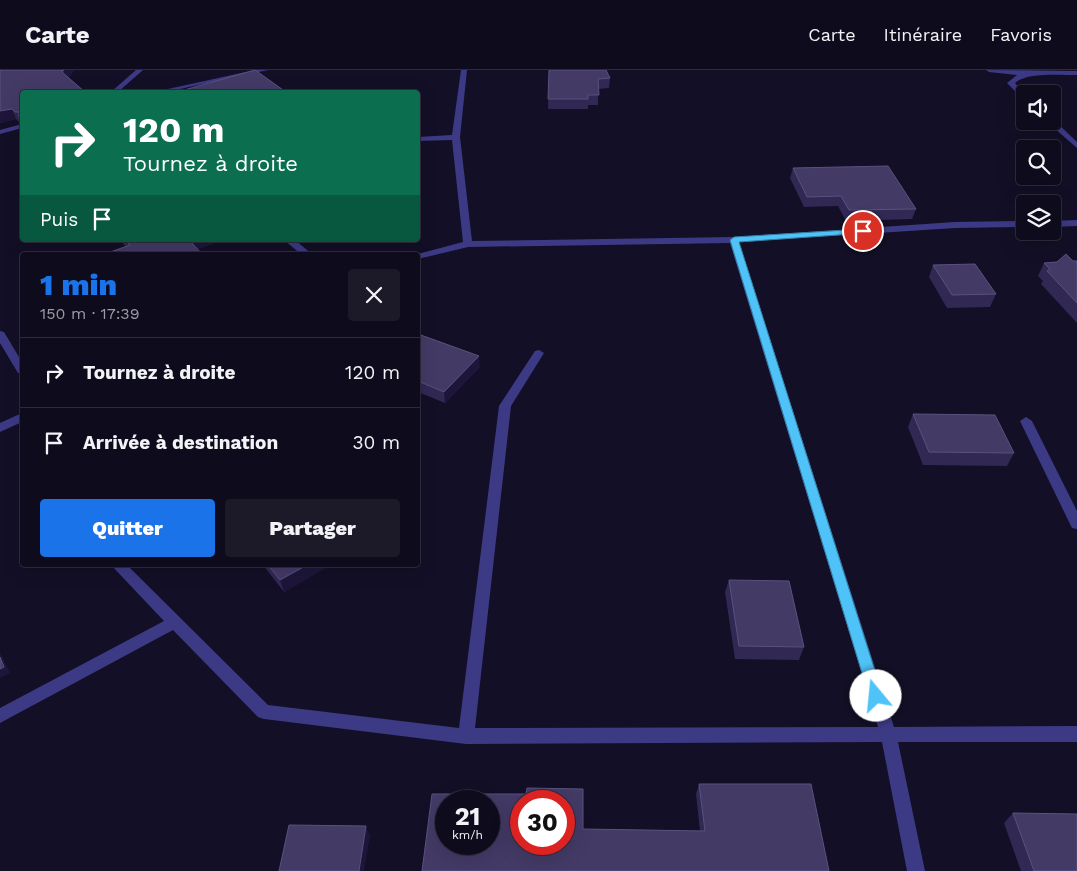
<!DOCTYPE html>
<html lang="fr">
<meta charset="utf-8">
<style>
body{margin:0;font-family:"Work Sans",sans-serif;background:#1c1929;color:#f1f3f6;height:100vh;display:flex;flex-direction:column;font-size:19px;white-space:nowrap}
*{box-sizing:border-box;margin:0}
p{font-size:16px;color:#9b9ba3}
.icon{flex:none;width:28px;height:28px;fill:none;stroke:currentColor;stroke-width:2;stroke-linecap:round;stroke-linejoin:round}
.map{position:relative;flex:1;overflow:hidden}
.panel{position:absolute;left:20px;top:182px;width:400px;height:315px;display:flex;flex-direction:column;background:#0e0b1c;border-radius:5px;box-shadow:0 5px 20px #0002,0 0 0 1px #2e2b3b}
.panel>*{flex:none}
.hud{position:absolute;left:20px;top:20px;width:400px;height:152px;border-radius:5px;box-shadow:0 5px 20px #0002,0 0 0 1px #2e2b3b;background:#0b6e4f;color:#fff;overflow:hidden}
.buttons{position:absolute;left:1016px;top:15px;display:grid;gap:10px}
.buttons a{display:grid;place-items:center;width:45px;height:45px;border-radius:5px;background:#0e0b1c;box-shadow:0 5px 20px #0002,0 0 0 1px #2e2b3b;font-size:25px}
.speed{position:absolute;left:435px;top:720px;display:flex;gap:10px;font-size:25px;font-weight:700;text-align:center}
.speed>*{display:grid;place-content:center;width:65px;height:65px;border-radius:50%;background:#0e0b1c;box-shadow:0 5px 20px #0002,0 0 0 1px #2e2b3b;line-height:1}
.speed small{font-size:12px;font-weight:400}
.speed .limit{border:8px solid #d22;background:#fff;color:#111}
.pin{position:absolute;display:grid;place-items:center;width:42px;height:42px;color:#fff;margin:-21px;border:2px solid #fff;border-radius:50%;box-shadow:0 1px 5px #0007}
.me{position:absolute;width:55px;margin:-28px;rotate:343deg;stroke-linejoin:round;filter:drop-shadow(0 0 4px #0008)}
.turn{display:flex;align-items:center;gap:18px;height:105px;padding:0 20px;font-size:22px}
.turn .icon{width:65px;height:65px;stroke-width:2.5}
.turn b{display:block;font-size:35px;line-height:42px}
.then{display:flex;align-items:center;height:48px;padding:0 20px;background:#0003;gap:10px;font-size:19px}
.round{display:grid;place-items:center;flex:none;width:52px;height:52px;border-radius:5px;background:#1c1929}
.overview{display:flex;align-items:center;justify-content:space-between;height:85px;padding:0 20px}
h1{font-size:30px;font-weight:800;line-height:38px;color:#1a73e8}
.button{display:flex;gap:10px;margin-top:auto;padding:10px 20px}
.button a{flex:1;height:58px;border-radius:5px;background:#1a73e8;color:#fff;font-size:20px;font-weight:800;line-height:58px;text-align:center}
.button a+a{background:#1c1929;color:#f1f3f6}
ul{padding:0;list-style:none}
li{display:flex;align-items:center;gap:15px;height:70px;padding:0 20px;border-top:1px solid #2e2b3b}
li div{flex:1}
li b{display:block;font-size:19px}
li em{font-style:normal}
header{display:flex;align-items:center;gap:30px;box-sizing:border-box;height:70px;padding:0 25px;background:#0e0b1c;border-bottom:1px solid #2e2b3b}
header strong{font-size:24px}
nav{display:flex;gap:28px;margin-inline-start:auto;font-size:18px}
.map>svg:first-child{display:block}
</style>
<header>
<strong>Carte</strong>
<nav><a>Carte</a><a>Itinéraire</a><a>Favoris</a></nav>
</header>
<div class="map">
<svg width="1077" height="801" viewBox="0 0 1077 801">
<rect width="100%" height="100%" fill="#130f26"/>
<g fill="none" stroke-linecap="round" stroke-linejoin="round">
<path fill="#3d3a85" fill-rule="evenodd" d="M136 0H143L118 22H111Z
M255 0H268L166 22H154Z
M461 0H467L460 67 472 171 734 167 955 152 1025 151V157L955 158 739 172 894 657 1077 656V672H898L925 801H907L882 672 466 674 264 649 258 647 173 560 0 653V638L164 551 111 495H127L268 635 459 658 499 336 535 281 539 280 544 283 511 336 475 658 878 657 730 173 468 177 418 189V185H414L463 172 452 70 418 71V67L452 65Z
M986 0 1077 1V5C1060 5 1026 2 1015 13L1025 25V31L1007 13 1017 5 989 2Z
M1053 49 1077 72V78L1046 51H1052Z
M22 54V58L0 64V60Z
M1077 150V156L1052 157V151Z
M284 170H295L313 185H302Z
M0 261 4 262 22 292V303H18L0 273Z
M22 343V352L0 362V353Z
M1026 347 1032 351 1077 441V459L1072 458 1070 454 1020 351Z"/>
</g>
<path fill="#312854" d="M549 0 610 8 609 18 598 19V35H588V39H548Z
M22 22V54V53H20L16 49 0 53Z
M793 98 916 139 912 149 846 151 838 136 804 137 790 108Z
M120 170H222L198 179 126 177Z
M1073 191H1077V253L1041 214 1043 211 1038 206 1044 193Z
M933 195 996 224 990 237 947 238 929 207Z
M418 264 480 297 445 333 418 322Z
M913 344 1014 383 1007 396 923 395 908 357Z
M263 495H330L284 522Z
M729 510 804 577 799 590 735 589 725 522Z
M699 714 829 801 583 759 700 761 696 724Z
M1013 743 1077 801H1021L1004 753Z"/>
<path fill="#1d163a" d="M64 0H75L66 12 62 2Z
M12 39 16 49 0 53V41Z
M191 170H222L195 180 190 171Z
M479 286 480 297 445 333 444 322Z
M307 495H330L284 522 280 510Z
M0 582 10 603 0 608Z
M366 756 370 766 364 801H359Z"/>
<path fill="#433a66" stroke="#5a527e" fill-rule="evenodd" d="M0 0H64L62 2 85 22H22V50L19 47V42H15L12 39 0 41Z
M255 0 286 22H177Z
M549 0H606L610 8 598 9 599 25H588V29H548Z
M888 96 916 139 849 140 841 126 807 127 793 98Z
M125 170H191L192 171H190L203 185H102L130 175Z
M1066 184 1073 191H1077V233L1047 201 1050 199 1044 193 1057 192Z
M975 194 996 224 952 225 933 195Z
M418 264 479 286 444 322 418 311Z
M913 344 995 345 1014 383 929 382Z
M268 495H307L280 510Z
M729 510 789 511 804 577 739 576Z
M0 587 4 597 0 599Z
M699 714H811L829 801H422L432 724H526L527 718 583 719V759L705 761ZM446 731H489V774H446ZM521 731H564V774H521Z
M1013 743 1077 744V801H1034Z
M289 755 366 756 359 801H279Z"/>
<path fill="#4fc3f7" stroke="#337fa1" d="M863 159 867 161 866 163 739 172 883 626 881 630 876 632 871 630 869 626 730 170 734 167Z"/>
</svg>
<div class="buttons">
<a><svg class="icon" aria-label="sound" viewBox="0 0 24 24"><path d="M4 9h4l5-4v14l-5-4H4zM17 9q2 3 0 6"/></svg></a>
<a><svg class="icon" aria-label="search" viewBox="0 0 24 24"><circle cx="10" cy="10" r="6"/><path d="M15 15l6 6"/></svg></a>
<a><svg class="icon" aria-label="layers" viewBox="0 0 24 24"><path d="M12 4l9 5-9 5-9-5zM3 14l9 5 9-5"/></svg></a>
</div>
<div class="speed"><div>21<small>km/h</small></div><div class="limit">30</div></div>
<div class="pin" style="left:863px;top:161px;background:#d93025"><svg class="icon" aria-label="arrive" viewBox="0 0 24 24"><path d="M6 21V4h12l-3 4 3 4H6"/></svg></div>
<svg class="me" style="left:876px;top:626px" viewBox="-20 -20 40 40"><circle r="19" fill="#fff"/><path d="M0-13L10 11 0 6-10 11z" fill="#4fc3f7"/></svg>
<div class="hud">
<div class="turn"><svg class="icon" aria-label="right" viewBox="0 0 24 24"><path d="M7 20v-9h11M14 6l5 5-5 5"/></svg><div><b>120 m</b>Tournez à droite</div></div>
<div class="then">Puis<svg class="icon" aria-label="arrive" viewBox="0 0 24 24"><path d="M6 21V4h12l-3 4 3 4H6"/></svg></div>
</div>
<section class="panel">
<div class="overview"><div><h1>1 min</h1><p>150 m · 17:39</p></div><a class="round"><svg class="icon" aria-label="close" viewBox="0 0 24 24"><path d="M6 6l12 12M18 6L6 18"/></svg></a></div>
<ul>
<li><svg class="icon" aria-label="right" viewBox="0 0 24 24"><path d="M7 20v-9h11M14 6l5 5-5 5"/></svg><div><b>Tournez à droite</b></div><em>120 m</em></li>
<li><svg class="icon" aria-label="arrive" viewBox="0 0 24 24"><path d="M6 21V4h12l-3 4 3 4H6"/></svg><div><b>Arrivée à destination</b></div><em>30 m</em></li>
</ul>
<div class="button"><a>Quitter</a><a>Partager</a></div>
</section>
</div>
